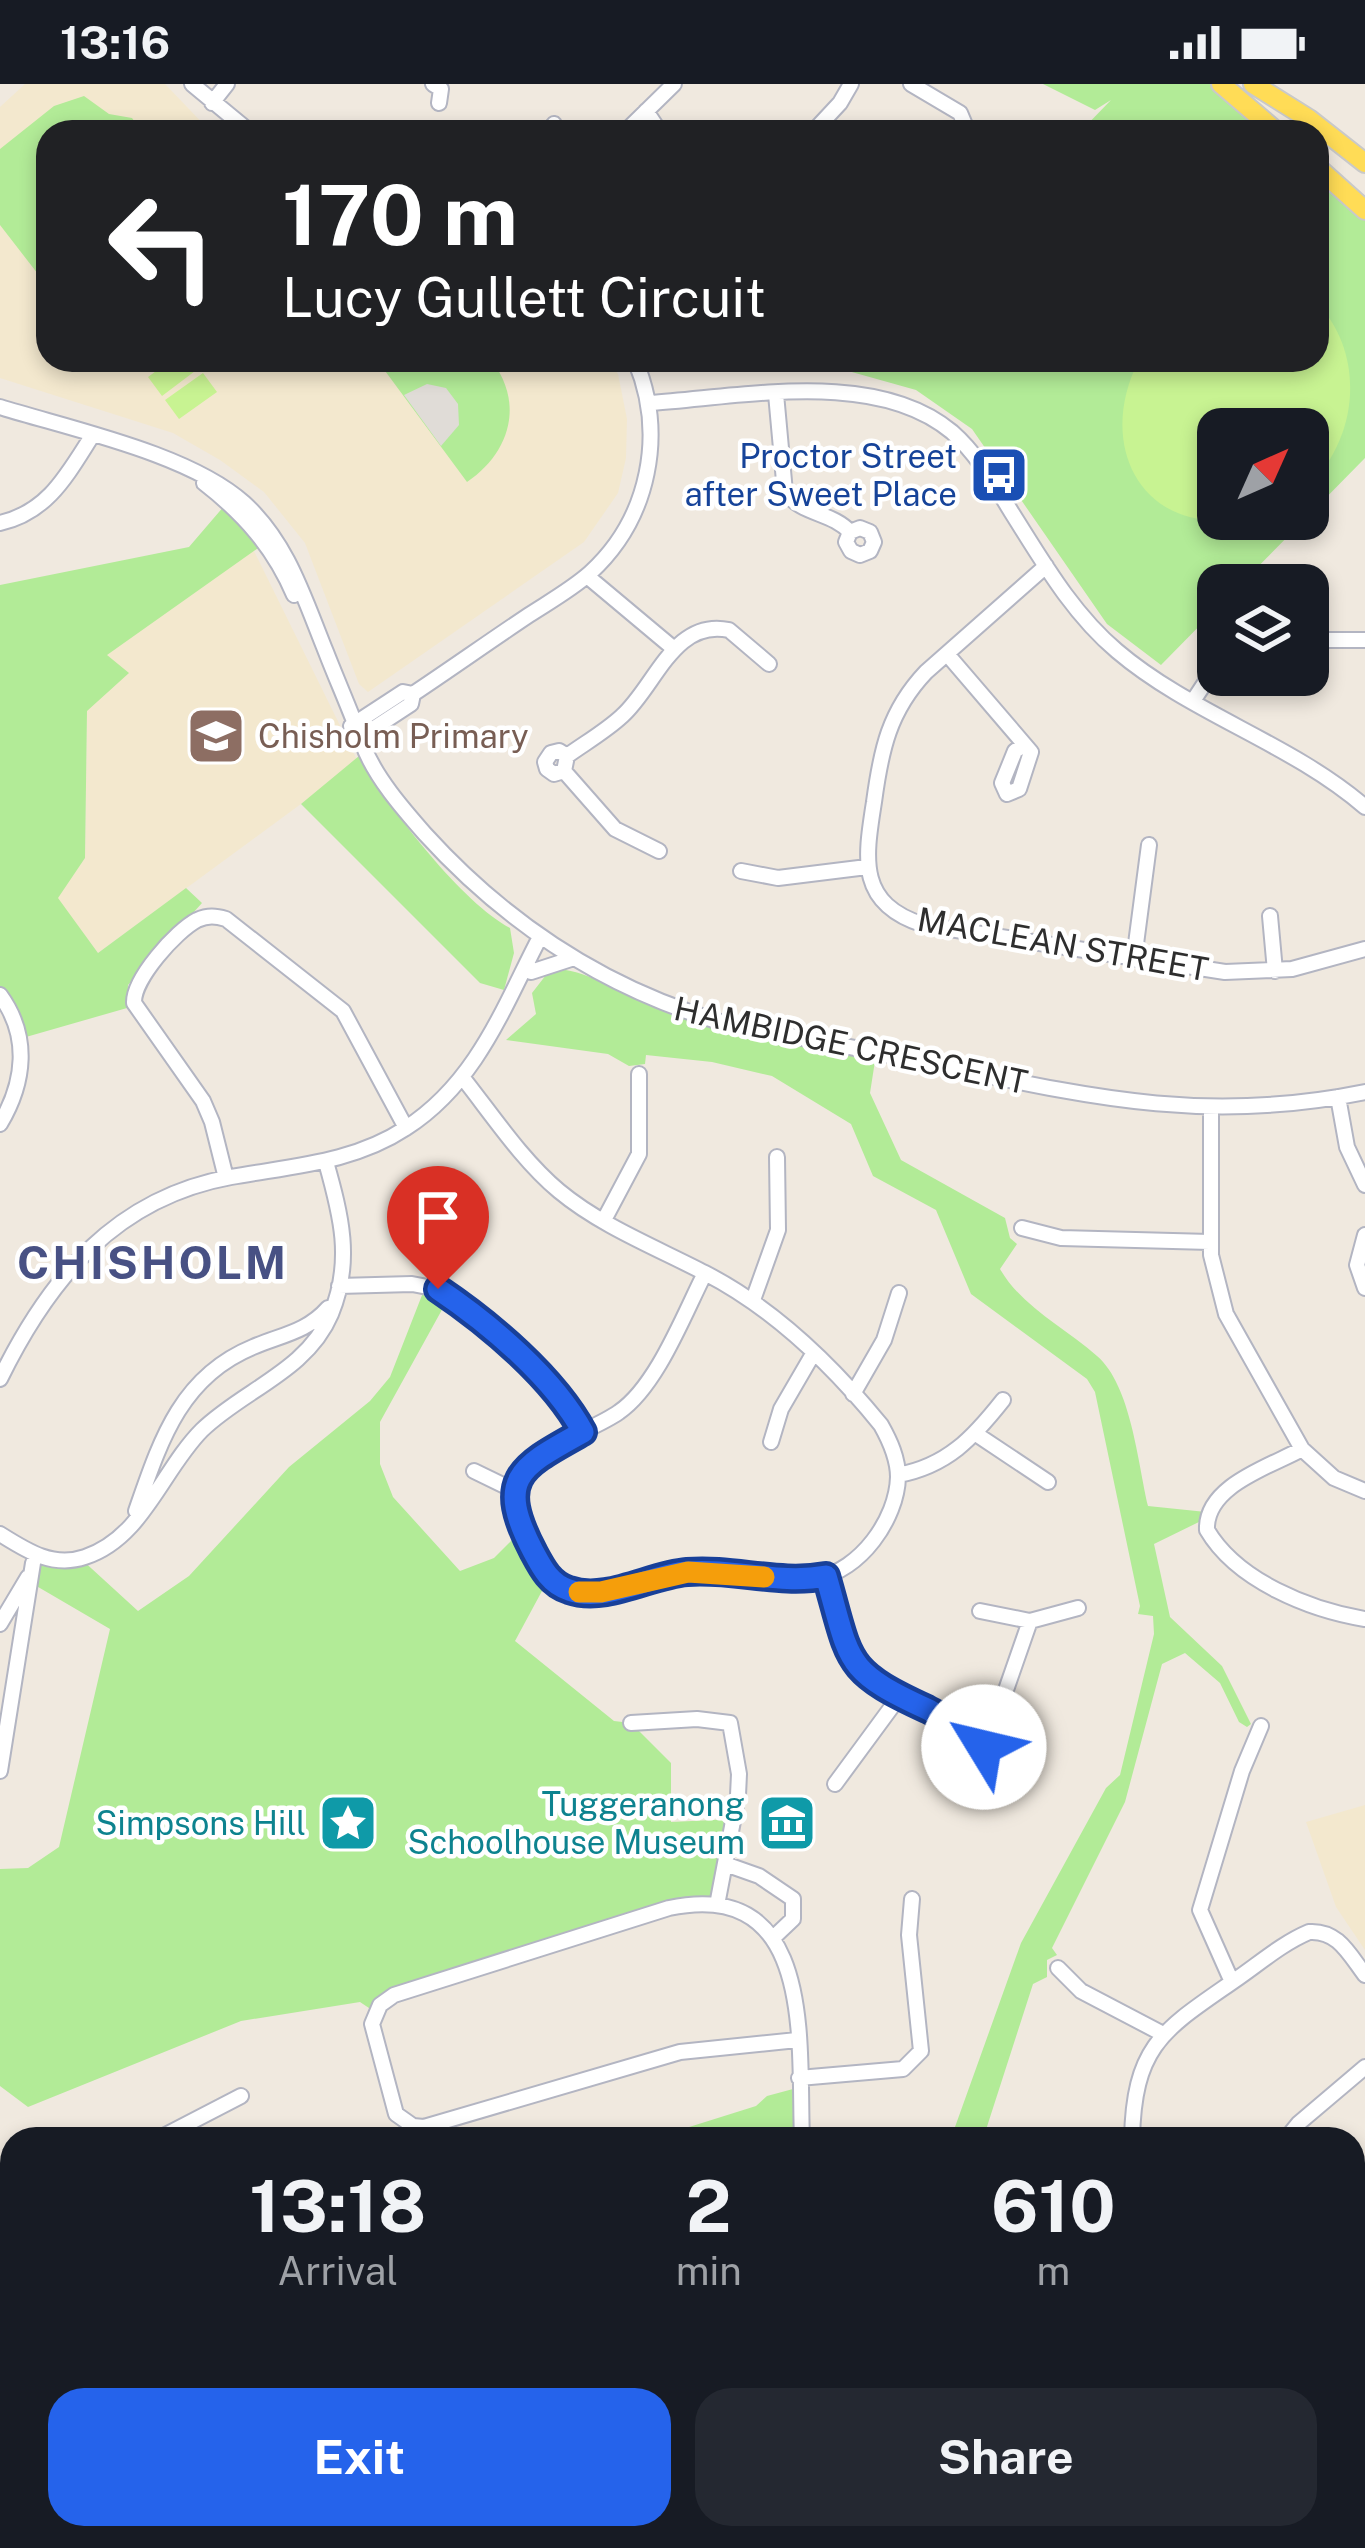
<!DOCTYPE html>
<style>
body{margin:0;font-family:"Public Sans",sans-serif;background:#242831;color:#f1f3f6;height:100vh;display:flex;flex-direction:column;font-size:45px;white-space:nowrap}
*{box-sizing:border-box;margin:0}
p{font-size:39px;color:#9ea1a6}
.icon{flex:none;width:66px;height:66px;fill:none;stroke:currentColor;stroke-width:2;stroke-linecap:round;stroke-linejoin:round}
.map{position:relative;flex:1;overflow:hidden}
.sheet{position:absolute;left:0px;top:2043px;width:1365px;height:423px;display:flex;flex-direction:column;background:#171b24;border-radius:36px 36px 0 0;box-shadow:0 6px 18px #0003}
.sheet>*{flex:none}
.guide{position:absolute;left:36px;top:36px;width:1293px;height:252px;border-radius:36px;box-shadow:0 6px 18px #0003;background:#202124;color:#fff;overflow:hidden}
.needle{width:78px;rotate:45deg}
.buttons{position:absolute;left:1197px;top:324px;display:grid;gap:24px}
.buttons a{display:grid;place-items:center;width:132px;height:132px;border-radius:24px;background:#171b24;box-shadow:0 6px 18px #0003;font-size:60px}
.pin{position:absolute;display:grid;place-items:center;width:102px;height:102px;color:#fff;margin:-123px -51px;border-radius:50% 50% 50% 0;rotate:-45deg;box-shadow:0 0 12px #0007}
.pin .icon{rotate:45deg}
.me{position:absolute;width:132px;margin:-66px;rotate:306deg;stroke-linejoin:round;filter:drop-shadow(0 0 9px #0008)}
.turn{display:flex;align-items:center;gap:42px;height:252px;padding:0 48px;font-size:54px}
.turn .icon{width:156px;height:156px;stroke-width:2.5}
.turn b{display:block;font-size:84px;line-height:102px}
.eta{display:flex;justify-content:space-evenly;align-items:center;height:204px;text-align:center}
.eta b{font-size:72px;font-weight:700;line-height:84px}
.action{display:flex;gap:24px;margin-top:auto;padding:24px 48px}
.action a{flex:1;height:138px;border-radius:36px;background:#2563eb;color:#fff;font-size:48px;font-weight:700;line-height:138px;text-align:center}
.action a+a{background:#242831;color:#f1f3f6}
.status{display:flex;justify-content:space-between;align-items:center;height:84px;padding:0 60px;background:#171b24;direction:ltr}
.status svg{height:33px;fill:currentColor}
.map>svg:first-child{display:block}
</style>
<div class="status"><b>13:16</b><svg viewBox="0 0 49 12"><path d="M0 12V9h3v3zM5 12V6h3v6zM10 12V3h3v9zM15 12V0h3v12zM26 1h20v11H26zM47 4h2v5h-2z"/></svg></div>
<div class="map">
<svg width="1365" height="2464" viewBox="0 0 1365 2464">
<rect width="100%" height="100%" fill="#f0e9df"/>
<path fill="#f3e8ce" d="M25 0H165L211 48H48V276H608L618 290 627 335 626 374 618 409 584 458 368 608 359 600 305 459 264 408 220 376 173 349 0 294V23Z
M253 465 358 678 98 869 57 814 85 774 87 626 106 571Z
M1365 1721V1866L1336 1823 1306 1738Z"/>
<path fill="#b2eb97" d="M1043 0H1212L1267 48H1080L1111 16 1095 26Z
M84 12 109 30 132 34 142 48H48V203L0 141V65L54 22Z
M1317 92 1365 135V374L1308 432V345H1218V435H1305L1240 501H1218V523L1161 581 1107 540 972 345 916 306 841 285 850 276H1317Z
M377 276H491C525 319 510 369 467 398Z
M225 421 261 462 107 571 129 589 87 627 85 774 58 814 98 869 186 804 202 819 128 901 127 924 26 953 12 920 0 905V501L189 463Z
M359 672C387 722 461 818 510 844L514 869 504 906 480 899 301 720Z
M558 885C593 888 621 911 654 923 726 947 801 961 875 977L870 1009 901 1076 1005 1134 1010 1154 1017 1160 1000 1185C1022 1223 1064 1243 1097 1272 1131 1301 1138 1379 1148 1422L1206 1428 1203 1436 1154 1460 1170 1533 1222 1582 1251 1640 1247 1643 1239 1638 1220 1599 1185 1569 1162 1580 1125 1718 1052 1864 1057 1871 1047 1876V1893L1033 1900 983 2055H955V2043L1021 1859 1106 1704 1120 1691 1154 1550 1153 1532 1138 1530 1140 1522 1095 1308 1087 1295 971 1210 936 1126 873 1092 851 1040 772 992 712 978 646 971 645 980 629 982 608 970 506 956 536 930 532 909 546 891Z
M426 1201 449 1213 380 1338V1380L393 1413 460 1487 494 1474 522 1446 549 1494 515 1557 614 1637 631 1639 671 1679V1738L734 1735 717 1821 689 1820 394 1911 375 1928 360 1918 241 1937 28 2023 0 2002V1785L28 1784 59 1763 110 1545 33 1500 36 1471 80 1474 138 1527 189 1492 289 1383 370 1317 390 1293Z
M793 2005 795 2050 766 2055H651L756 2022 767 2012Z"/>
<path fill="#c8f392" d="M1317 219C1365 269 1360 353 1308 402V345H1218V435H1240C1139 450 1096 359 1139 276H1317Z
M171 276H193L199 284 162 312 148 293Z
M203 289 217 308 179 335 165 316Z"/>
<path fill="#e0dcd7" d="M427 300 446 304 458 320 459 341 441 362 404 311Z"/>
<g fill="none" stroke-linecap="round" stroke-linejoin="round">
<g stroke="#b3b5c2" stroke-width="18">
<path id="minor" d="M192 0 250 48
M433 0 441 5 439 19
M911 0 960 29 968 48
M212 19 227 0
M646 27 660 48
M553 48 554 40
M625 48 674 0
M813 48 840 19 851 0
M776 310 785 408C802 431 832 428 850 448L860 444 870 448 874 458 870 467 860 471 851 467 846 458 850 448
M650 319C742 313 876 284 952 348 978 371 994 400 1012 429 1043 478 1072 529 1117 567 1191 630 1291 659 1365 723
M0 323C71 345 190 370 244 419 288 459 304 514 326 568 338 599 352 630 363 661 375 693 403 725 425 750 506 839 604 904 720 938 789 952 859 964 928 979 1085 1012 1203 1041 1365 1008
M204 399C244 430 274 464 294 511
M0 439C48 428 67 391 92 352
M1046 482 926 588C889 627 881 666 874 718 865 775 857 820 924 841L1225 888 1292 885 1365 865
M587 492 673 564
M1308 556H1365
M947 570 1031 668 1019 705 1007 710 1002 699 1015 667 1024 661
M1193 617 1218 579
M351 642 403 608 413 610
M356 656 411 620 413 610C452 584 490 557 529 531 549 518 572 505 590 489 650 434 666 349 635 276
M567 672 559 667 551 669 545 678 547 685 554 690 564 687 615 745 659 767
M564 687 567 672C585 659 606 647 622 632 655 603 674 534 729 546L769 580
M741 787 778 794 867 783
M1270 832 1275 887
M1134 875 1149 761
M531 888 574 874
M0 911C30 952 25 998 0 1040
M463 994C493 1032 522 1076 559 1107 601 1142 657 1164 705 1189 684 1230 657 1302 619 1328 587 1351 521 1364 515 1410 511 1438 537 1492 563 1504 602 1521 649 1491 689 1488 731 1485 775 1501 817 1494 860 1487 897 1435 898 1393 898 1374 890 1357 881 1341 833 1282 773 1224 705 1189
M1338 1013 1347 1063 1365 1101
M1211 1024V1171L1226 1230 1302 1365 1334 1394 1365 1407
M226 1094 212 1038 203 1017 134 919C133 895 176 847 197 836 208 831 216 832 226 835L343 927 406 1044
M604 1136 639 1070V990
M1022 1144 1061 1154 1210 1158
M1365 1151 1357 1181 1365 1204
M339 1202 412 1200 438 1205 543 1293 560 1311 583 1348
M753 1216 778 1146 777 1073
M0 1295C49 1195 115 1114 231 1093 291 1082 353 1079 406 1044 477 998 503 924 540 853
M853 1310 884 1256 899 1209
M976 1350 1048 1398
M771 1358 781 1325 813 1270
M1302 1365C1269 1383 1205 1402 1207 1446 1237 1497 1310 1526 1365 1535
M474 1387 515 1407
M898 1391C947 1382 973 1354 1003 1316
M136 1427C160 1358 180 1293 253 1263 281 1251 307 1248 328 1224
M0 1450C27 1467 53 1484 85 1473 143 1454 162 1386 202 1346 243 1306 307 1287 331 1230 353 1177 341 1131 326 1078
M826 1492C837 1531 842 1574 875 1601L969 1643 991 1636 999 1626 1030 1537
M980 1527 1030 1537 1078 1524
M0 1540 28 1493
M631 1639 697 1635 730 1639 739 1690 738 1711 717 1821
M0 1687 33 1479
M835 1700 899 1613
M969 1712 984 1669 980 1642
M725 1780 759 1792 793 1815V1835L773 1854
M1058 1884 1081 1907 1163 1950
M1232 1898 1200 1826 1242 1687 1261 1642
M797 1956 680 1968 424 2043 413 2042 396 2030 372 1940 380 1921 394 1911 669 1824C817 1793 798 1961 802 2055
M799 1994 903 1985 921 1967 909 1851 912 1815
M158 2055 241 2012
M1132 2055C1134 1959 1165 1945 1238 1894 1261 1878 1283 1859 1309 1848 1338 1846 1349 1870 1365 1891
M1286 2055 1299 2039 1365 1983
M0 2101 12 2099
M0 2155 12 2166
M0 2171 12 2185
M1353 2183 1365 2176
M0 2292 12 2268
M0 2429 12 2445
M19 2454 27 2464
M471 2454 474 2464
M629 2454 653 2464
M929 2454 933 2464
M1289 2454 1296 2464
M54 2464 66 2454
M779 2464 784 2454"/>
</g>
<g stroke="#c9c9c9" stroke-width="22">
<path id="major" d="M1221 0 1277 48
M1253 0 1309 35 1365 79
M1317 83 1365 126"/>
</g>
<use href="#minor" stroke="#fff" stroke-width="14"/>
<use href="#major" stroke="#ffdc56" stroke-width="18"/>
</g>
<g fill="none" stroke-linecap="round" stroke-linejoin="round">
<g stroke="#184099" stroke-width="30">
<path id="route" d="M438 1205C490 1240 554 1294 583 1348 520 1383 495 1394 533 1467 542 1484 550 1500 569 1506 606 1519 650 1491 687 1488 734 1484 779 1501 826 1492 851 1578 842 1586 927 1625 944 1634 960 1644 980 1642L984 1663"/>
</g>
<use href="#route" stroke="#2563eb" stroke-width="21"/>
<path stroke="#f59e0b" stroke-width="21" d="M579 1508H601L688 1488 764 1493"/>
</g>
<defs>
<g id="bus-square" transform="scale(3)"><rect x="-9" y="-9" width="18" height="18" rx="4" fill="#1a4fb4" stroke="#fff"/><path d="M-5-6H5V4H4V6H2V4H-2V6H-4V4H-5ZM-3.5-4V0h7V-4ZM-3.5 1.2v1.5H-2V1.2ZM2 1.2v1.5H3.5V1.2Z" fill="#fff"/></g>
<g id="school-square" transform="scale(3)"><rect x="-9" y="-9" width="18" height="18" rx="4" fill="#8d6e63" stroke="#fff"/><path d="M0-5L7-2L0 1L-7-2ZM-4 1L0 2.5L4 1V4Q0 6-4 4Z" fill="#fff"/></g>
<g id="sight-square" transform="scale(3)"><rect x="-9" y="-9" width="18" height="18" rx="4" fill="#0f9aa8" stroke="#fff"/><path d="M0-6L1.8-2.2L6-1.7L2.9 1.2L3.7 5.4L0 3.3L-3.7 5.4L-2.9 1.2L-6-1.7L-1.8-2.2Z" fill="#fff"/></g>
<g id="museum-square" transform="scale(3)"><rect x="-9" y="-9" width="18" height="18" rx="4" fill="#0f9aa8" stroke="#fff"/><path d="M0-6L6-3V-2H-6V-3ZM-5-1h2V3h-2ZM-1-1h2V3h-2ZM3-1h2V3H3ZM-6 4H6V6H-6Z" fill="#fff"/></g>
</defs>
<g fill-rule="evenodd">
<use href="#bus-square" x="999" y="391"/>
<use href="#school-square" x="216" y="652"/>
<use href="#sight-square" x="348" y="1739"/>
<use href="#museum-square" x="787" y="1739"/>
</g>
<g text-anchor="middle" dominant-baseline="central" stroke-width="9" stroke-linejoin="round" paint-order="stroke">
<g font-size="33" fill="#164399" stroke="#fff" text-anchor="end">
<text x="957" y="372">Proctor Street<tspan x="957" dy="38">after Sweet Place</tspan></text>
</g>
<g font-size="33" fill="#785e54" stroke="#fff" text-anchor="start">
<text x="258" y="652">Chisholm Primary</text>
</g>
<g font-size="33" fill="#2e2e2e" stroke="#fff">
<text transform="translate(1063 860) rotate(10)">MACLEAN STREET</text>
<text transform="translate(851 961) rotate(12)">HAMBIDGE CRESCENT</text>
</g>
<g font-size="33" fill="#0d838f" stroke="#fff" text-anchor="end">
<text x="745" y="1720">Tuggeranong<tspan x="745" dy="38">Schoolhouse Museum</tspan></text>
<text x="306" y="1739">Simpsons Hill</text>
</g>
<g font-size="45" font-weight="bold" letter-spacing="3" fill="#485184" stroke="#fff">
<text x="153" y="1178">CHISHOLM</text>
</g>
</g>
</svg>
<div class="buttons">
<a><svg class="needle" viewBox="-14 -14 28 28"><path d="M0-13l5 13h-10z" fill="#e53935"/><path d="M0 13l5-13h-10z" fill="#9ea1a6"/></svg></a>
<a><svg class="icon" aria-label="layers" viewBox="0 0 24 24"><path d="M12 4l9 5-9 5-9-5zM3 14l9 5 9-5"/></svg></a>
</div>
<div class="pin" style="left:438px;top:1205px;background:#d93025"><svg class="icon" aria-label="arrive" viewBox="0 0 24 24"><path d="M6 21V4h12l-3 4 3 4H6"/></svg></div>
<svg class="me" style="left:984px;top:1663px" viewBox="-20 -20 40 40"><circle r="19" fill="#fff"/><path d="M0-13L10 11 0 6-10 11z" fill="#2563eb"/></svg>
<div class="guide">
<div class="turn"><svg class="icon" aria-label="left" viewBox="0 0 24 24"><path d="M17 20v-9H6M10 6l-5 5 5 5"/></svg><div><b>170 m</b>Lucy Gullett Circuit</div></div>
</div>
<section class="sheet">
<div class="eta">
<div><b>13:18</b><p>Arrival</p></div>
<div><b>2</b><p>min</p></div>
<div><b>610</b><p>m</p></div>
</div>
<div class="action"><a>Exit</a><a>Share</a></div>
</section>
</div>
